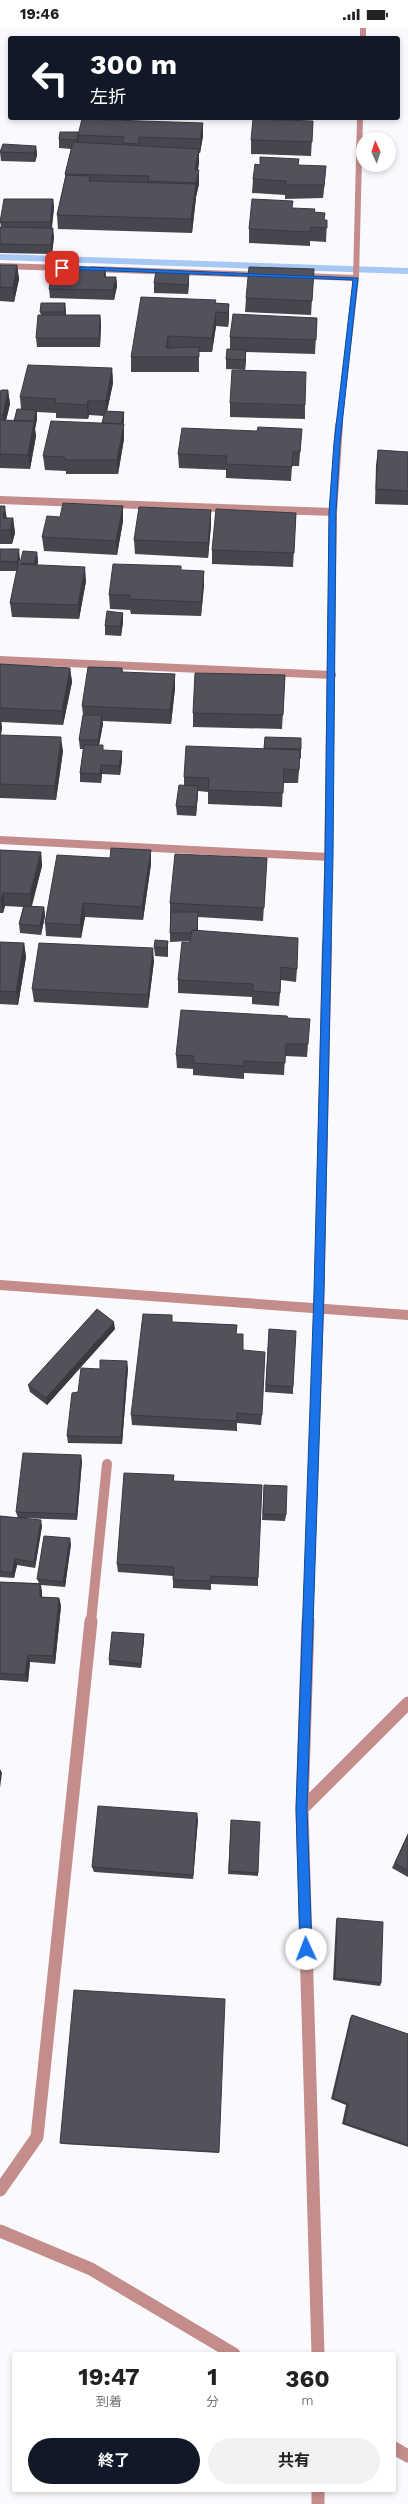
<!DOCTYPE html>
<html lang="ja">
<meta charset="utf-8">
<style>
body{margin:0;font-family:"Work Sans","Noto Sans JP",sans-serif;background:#f2f2f2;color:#222;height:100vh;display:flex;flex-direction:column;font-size:15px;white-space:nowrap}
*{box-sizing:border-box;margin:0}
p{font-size:13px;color:#767676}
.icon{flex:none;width:22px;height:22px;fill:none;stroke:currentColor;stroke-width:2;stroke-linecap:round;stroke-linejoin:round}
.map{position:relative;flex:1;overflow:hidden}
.side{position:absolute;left:12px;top:2324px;width:384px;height:140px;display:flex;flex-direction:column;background:#fff;border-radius:4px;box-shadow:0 2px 6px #0003}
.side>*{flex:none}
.banner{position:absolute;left:8px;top:8px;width:392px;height:84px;border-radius:4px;box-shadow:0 2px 6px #0003;background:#111827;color:#fff;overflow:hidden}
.needle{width:26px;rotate:356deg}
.fabs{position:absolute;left:356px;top:104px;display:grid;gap:8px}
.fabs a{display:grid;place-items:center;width:40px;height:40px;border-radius:50%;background:#fff;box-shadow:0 2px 6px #0003;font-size:20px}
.pin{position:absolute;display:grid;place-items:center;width:34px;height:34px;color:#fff;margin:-17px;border-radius:8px;box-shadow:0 2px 6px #0006}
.me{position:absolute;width:44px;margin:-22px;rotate:358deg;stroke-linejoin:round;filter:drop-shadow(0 0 3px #0008)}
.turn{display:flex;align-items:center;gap:14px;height:84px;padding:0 16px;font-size:18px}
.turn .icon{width:52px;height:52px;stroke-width:2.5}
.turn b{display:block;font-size:28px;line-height:34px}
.eta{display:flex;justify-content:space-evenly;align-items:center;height:68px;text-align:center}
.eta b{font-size:24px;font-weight:700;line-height:28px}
.cta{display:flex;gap:8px;margin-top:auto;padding:8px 16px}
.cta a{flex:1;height:46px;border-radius:24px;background:#111827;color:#fff;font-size:16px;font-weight:700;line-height:46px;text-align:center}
.cta a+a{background:#f2f2f2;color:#222}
.status{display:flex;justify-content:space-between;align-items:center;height:28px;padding:0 20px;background:#fff;direction:ltr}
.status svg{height:11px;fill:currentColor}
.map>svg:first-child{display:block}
</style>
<div class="status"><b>19:46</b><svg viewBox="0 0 49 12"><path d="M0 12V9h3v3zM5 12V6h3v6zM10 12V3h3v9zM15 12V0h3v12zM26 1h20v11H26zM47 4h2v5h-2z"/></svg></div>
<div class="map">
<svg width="408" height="2476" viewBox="0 0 408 2476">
<rect width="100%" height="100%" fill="#fafafe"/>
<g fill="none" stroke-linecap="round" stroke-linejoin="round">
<path fill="#a7c7f4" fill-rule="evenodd" d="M0 226 408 240V246L0 232Z"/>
<path stroke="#c48d8b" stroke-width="6" d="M363 0V10
M0 238 66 240
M92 241 262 247
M302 248 356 250
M339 398 356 250 360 90"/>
<path stroke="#c48d8b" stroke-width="8" d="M0 472 333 484
M0 632 332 647
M0 812 329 829
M327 917 333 484 339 397"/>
<path stroke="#c48d8b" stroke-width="10" d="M0 1257 408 1287
M91 1594 107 1436
M308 1594 319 1280 327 916"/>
<path stroke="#c48d8b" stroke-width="13" d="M302 1781 308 1593
M0 2162 37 2109 91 1593
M0 2203 91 2241 234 2326
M318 2326 302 1781 408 1675
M394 2420 408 2428
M318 2462V2476"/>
</g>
<path fill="#46474e" d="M90 90H131V92L90 91Z
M313 93 311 128 251 126V112Z
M203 95V108L200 125H199V135L198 142 199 156 196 169 192 205 58 201 57 187 65 150V146L71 121 59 120V111L78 107Z
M36 118 37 127 35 134 1 133 0 124Z
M299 137 325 152 323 170 285 171V167L252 165 253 151Z
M53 171 54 180 52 200 54 209 52 226 0 225V199H1L0 194Z
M292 180 314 184 324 192H327L326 214 310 213V218L249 215V201Z
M0 237H17L19 251 14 274 0 273Z
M105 240 106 249H116L117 258 114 272 50 270 49 261Z
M314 241 311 287 245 284 246 270Z
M189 254 188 266 154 265V255Z
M65 275 66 287H100L101 296 100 319H37L36 310 41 287 40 284Z
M216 275 229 276V290L228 299 216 298 212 324H199V344H131V329Z
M317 290 315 326 246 324V332L245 342 226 341V331L230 321V309Z
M112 340 113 355 107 383 124 384V393L123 396 124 411 118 446H66V443L45 442 43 428 102 395 104 388 89 387 88 391 56 390V385L37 384V391L35 401 36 408 30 441 0 440V363L8 362 10 376 6 392 14 393 21 381 20 369Z
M230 375 305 377V391L230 389Z
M302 401 299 438H292L291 453 226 450V442L179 440 178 426 257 403Z
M378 422 408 424V477L375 476 376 437Z
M0 478 7 490H13L15 505 12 516H0Z
M123 478V493L117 527 44 523 42 509 60 489Z
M211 482V497L208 530 135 526 134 512Z
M296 485 293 539 212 536V522Z
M0 521 20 531 19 536H20V535L37 524 38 534 37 537 86 553 79 591 12 589 10 575 17 543H0Z
M181 542 204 557 201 588 131 586 130 582 110 581 109 567Z
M123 585V594L121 608 105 607V598Z
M0 636 70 640 72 654 63 697 1 694 2 700 1 707 63 723 56 772 0 770Z
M122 640 123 644 175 660 171 696 102 693 103 696 99 717H103V722L122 732 120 747 102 746 101 755 80 754V745L83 721H80L79 712 83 687 82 678Z
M285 647 282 701 193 699V685Z
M265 709 301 721V731L300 730 298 755H283L282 779 208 776V764L198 763 196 788 177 787 176 778 184 757V749L264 721Z
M0 822 41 824 42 838 32 878 44 879 45 888 41 907 20 905 19 896 23 879 5 878 3 885H0Z
M151 822V836L143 892 85 889 81 910 46 908 45 895 110 830Z
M267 830 263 893 198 889V903L297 941 296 954 281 952 279 978 252 976V969L178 965V952L190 913 170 914V875Z
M168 913V929L155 928 154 919Z
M0 914 24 915 26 929 18 977 0 976Z
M154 933 148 980 34 974 32 961Z
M288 990 308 1016 307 1029 285 1028 284 1047 244 1045V1051L193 1047V1041L177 1040 176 1027Z
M172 1294 237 1297 236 1306 262 1387 261 1397 237 1395V1403L132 1397 131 1387Z
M115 1301 47 1377 30 1364 28 1357Z
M269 1301 293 1359V1366L265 1364Z
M128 1340 122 1416 68 1415 67 1408 78 1364 100 1341Z
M82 1433 77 1492 19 1490 42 1498 35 1540 17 1537 14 1550 0 1549V1488L18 1490 16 1484Z
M174 1447V1453L258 1550V1558L211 1556V1562L173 1560V1548L118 1544 117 1536Z
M264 1457 286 1487 285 1493 262 1492Z
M71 1516 65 1559 41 1557 42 1564V1569L59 1570 61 1578 55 1636 30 1634 28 1654 0 1652V1554L39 1555 37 1551Z
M144 1606V1611L141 1640 109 1637V1632Z
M198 1791 193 1851 94 1844 92 1839Z
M231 1792 258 1845V1848L228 1846Z
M408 1805V1849L392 1840Z
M337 1890 381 1955 380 1958 333 1952 336 1893Z
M352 1987 408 2006V2119L342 2096 346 2077 331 2071 350 1990Z
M60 2115 219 2124V2125L62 2116Z"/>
<path fill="#393940" d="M203 95V108L200 125V111Z
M78 104 79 114 78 121 77 112Z
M139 109 140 123 138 129V116Z
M36 118 37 127 35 134 34 125Z
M199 121V135L195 156V142Z
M326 138 325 152 323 170 324 157Z
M199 142V156L196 169V155Z
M196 156V170L192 205 191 191Z
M53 171 54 180 51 203 50 194Z
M53 200 54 209 52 226 51 217Z
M17 237 19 251 14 274 13 260Z
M105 240 106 249H104Z
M189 245V254L188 266V257Z
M116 249 117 258 114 272 113 262Z
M216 272V298L212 324V310Z
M65 275 66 284 65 294 64 284Z
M229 276V290L228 299V285Z
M100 287 101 296 100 319 99 310Z
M168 308 169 323 166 320Z
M246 322V332L245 342V332Z
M112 340 113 355 106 388V373Z
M8 362 10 376 4 401 3 387Z
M88 373 89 387 88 391 87 377Z
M36 382 37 391 35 401 36 408 30 441 28 427 34 394Z
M124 384V393L121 408V398Z
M124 396V411L118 446 117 432Z
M5 478 7 492 3 490Z
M123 478V493L117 527 116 513Z
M211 482V497L208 530V515Z
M13 490 15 505 12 516 10 502Z
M19 521 20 531 18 543 17 534Z
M37 524 38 534 35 545 34 536Z
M85 539 86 553 79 591 78 577Z
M204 543V557L201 588V574Z
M123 585V594L121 608 120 598Z
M70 640 72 654 63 697 62 683Z
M175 646V660L171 696 170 682Z
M102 687 103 696 98 722V712Z
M1 690 2 700 0 710V695Z
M61 709 63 723 56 772 55 758Z
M122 723V732L120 747 119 738Z
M101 737 102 746 101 755 100 746Z
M198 758V767L196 788V779Z
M151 822V836L143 892 142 879Z
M41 824 42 838 31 879 30 866Z
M3 865 5 878 3 885 1 872Z
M83 875 85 889 81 910 80 897Z
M44 879 45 888 41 907 40 898Z
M168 913V929L167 920Z
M24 915 26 929 18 977 16 964Z
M153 920 154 933 148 980V967Z
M114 1294 115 1301 47 1377 46 1370Z
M127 1333 128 1340 122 1416 121 1409Z
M81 1427 82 1433 77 1492 76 1486Z
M41 1492 42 1498 35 1540 34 1534Z
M70 1510 71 1516 65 1559 63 1554Z
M15 1531 17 1537 14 1550 12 1545Z
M40 1556 42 1564V1577L40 1569Z
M59 1570 61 1578 55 1636 53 1628Z
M144 1606V1611L141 1640V1636Z
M28 1627 30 1634 28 1654 25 1647Z
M0 1741 2 1745 0 1760Z
M197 1785 198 1791 193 1851V1847Z"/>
<path fill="#51525b" stroke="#393940" d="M82 91 203 95 200 111 139 109 138 116 122 115 124 109 78 107Z
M253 91 313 93 312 114 251 112Z
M60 104H78L77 112 59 111Z
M73 114 199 121 195 142H199L196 155 148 153 149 148 65 146Z
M3 116 36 118 34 125 0 124Z
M260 129 299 131 298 137 326 138 324 157H286V153L253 151 255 136 260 137Z
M66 147 90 148 89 153 196 156 191 191 57 187Z
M4 171H53L50 194H0Z
M252 171 293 173 292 180 315 181 314 184 325 185 324 192H327V200L311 199 310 204 249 201Z
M0 199 53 200 51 217 0 216Z
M0 237H17L13 260 0 259Z
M53 238 105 240 104 249H116L113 262 49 261Z
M249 239 314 241 312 273 246 270Z
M156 243 189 245 188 257 154 255Z
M141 269 216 272 215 275 229 276 228 285 216 284 212 310 168 308 166 320 199 319V329H131Z
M41 275H65L64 284H40Z
M233 286 317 290 316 312 230 309Z
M38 287H100L99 310H36Z
M227 321 246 322 245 332 226 331Z
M28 337 112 340 106 373H88L87 377 55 375 56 371 20 369Z
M232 342 306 344 305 377 230 375Z
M2 362H8L3 387H0V363Z
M17 381 36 382 34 393H14Z
M105 383 124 384 121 396 102 395Z
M0 392 34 393 28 427 0 426Z
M51 393 124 396 117 432H65V429L43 428Z
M258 399 302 401 300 424H293L292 439 226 436 227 428 178 426 182 400 257 403Z
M378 422 408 424V463L376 461Z
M63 475 123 478 116 513 42 509 47 488 60 489Z
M0 478H5L3 490H13L10 502H0Z
M139 479 211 482 208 515 134 512Z
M216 481 296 485 294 525 212 522Z
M0 521H19L17 534 0 533Z
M23 523 37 524 34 536 20 535Z
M18 536 85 539 78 577 10 575Z
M113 536 181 538V542L204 543 201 574 130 571V567H109Z
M107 583 123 585 120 598H105Z
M0 636 70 640 62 683 0 680Z
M88 639 122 640V644L175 646 170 682 82 678Z
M195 645 285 647 283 687 193 685Z
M83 687H102L98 712H79Z
M0 707 61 709 55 758 0 756Z
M265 709 301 710V721L264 720Z
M84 717H103V722L122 723 119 738 101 737 100 746 80 745Z
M186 718 300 722 299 742 284 741 283 765 208 762 209 750 184 749Z
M179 757 198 758 196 779 176 778Z
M111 820 151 822 142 879 83 875 80 897 45 895 57 827 110 830Z
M0 822 41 824 30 866 3 865 1 872H0Z
M175 826 267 830 264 880 170 875Z
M24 878 44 879 40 898 19 896Z
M171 884H198L197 903 192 902 191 905H170Z
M192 902 298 910 297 941 281 939 280 965 253 963V956L178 952 182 914H190Z
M155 912 168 913 167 920 154 919Z
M0 914 24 915 16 964 0 963Z
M39 915 153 920 148 967 32 961Z
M181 982 287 988 288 990 310 991 308 1016H286L285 1035 244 1033V1038L193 1035 194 1028 176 1027Z
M97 1281 114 1294 46 1370 28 1357Z
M143 1286 172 1287V1294L237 1297 236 1306H243V1322L265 1324 262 1387 237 1385V1393L131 1387Z
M269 1301 296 1303 293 1359 266 1357Z
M100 1332 127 1333 121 1409 67 1408 72 1365 78 1364 81 1340 100 1341Z
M23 1425 81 1427 76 1486 16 1484Z
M124 1445 174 1447 173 1453 262 1457 258 1550 211 1548V1553L173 1552 174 1539 117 1536Z
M264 1457 287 1458 286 1487 263 1486Z
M0 1488 41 1492 34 1534 15 1531 12 1545 0 1543Z
M44 1508 70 1510 63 1554 37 1551Z
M0 1554 40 1556V1569L59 1570 53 1628 28 1627 25 1647 0 1645Z
M112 1604 144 1606 141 1636 109 1632Z
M98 1778 197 1785 193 1847 92 1839Z
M231 1792 260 1794 258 1845 229 1843Z
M408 1807V1843L395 1835Z
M337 1890 383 1894 381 1955 335 1950Z
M74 1962 225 1971 219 2124 60 2115Z
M352 1987 408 2006V2117L344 2095 349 2076 333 2070Z"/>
<path fill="#1a73e8" stroke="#114b97" d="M62 238 358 250 340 415 336 484 333 829 324 1264 307 1781 312 1921 306 1927 300 1921 296 1781 314 1264 325 829 329 484 334 415 353 252 60 241Z"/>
</svg>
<div class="fabs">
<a><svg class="needle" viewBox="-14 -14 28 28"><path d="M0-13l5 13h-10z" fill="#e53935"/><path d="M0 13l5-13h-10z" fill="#767676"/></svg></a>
</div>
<div class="pin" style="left:62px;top:240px;background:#d93025"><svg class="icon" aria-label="arrive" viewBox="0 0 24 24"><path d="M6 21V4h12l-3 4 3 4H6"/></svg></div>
<svg class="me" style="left:306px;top:1921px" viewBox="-20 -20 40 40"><circle r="19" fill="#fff"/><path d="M0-13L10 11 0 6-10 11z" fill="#1a73e8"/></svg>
<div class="banner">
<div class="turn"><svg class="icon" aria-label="left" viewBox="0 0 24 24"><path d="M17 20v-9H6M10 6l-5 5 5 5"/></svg><div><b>300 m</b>左折</div></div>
</div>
<section class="side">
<div class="eta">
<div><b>19:47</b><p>到着</p></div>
<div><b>1</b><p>分</p></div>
<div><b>360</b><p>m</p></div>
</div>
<div class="cta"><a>終了</a><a>共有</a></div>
</section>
</div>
